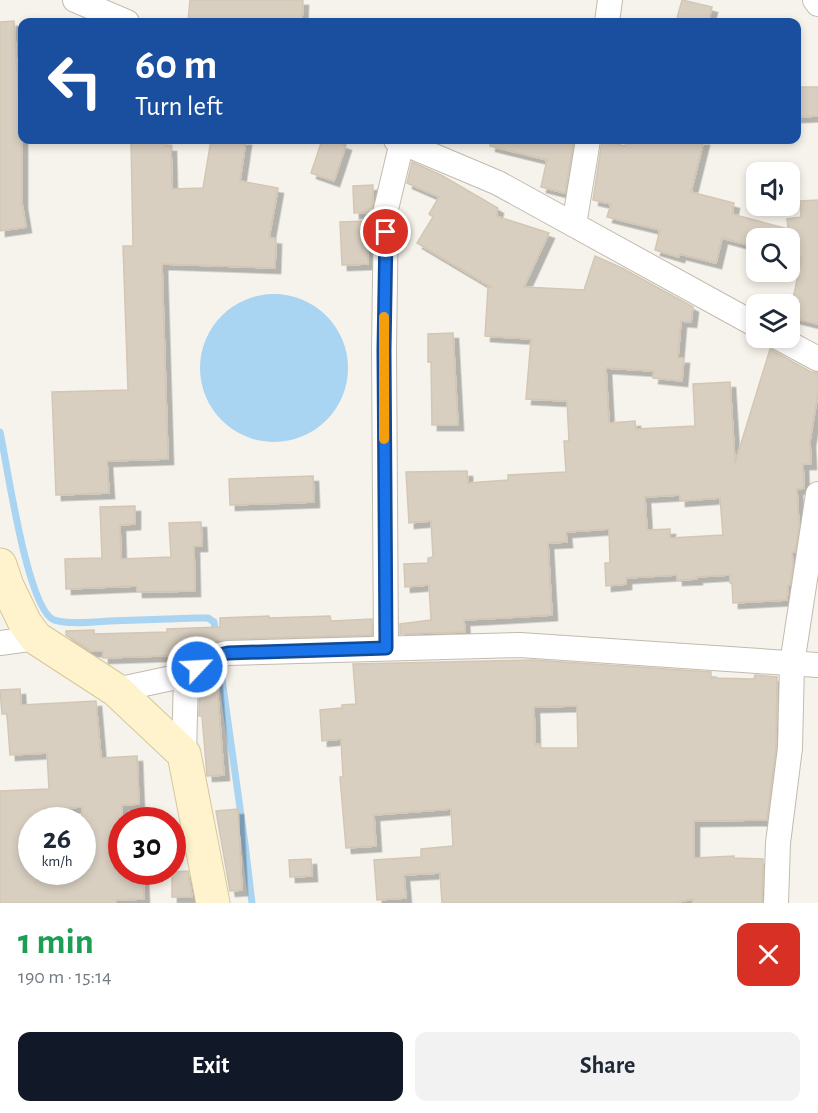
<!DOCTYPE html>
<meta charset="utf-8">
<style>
body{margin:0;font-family:"Alegreya Sans",sans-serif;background:#f2f2f3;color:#1f2937;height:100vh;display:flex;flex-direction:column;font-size:22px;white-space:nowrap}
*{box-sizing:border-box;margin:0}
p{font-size:20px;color:#747a83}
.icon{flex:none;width:33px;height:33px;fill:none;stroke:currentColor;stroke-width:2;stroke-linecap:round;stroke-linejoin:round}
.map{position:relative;height:903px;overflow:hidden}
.drawer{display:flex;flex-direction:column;background:#fff;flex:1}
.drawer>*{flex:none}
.top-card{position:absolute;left:18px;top:18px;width:783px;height:126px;border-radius:12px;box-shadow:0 3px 9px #0003;background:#1a4fa0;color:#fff;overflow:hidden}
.buttons{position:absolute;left:746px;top:162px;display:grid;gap:12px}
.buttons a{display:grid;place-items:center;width:54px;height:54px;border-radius:12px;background:#fff;box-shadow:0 3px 9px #0003;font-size:30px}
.speed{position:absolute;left:18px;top:807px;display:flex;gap:12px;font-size:30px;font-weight:700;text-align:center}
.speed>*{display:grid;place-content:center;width:78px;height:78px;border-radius:50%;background:#fff;box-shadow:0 3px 9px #0003;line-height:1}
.speed small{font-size:15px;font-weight:400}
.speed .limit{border:9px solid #d22;background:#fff;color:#111}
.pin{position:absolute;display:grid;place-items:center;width:51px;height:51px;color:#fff;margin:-26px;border:3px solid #fff;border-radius:50%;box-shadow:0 2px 6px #0007}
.me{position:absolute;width:66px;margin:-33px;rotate:65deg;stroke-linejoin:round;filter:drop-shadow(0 0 4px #0008)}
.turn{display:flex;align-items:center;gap:21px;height:126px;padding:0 18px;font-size:27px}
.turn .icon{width:78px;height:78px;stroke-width:2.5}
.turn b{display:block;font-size:42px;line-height:51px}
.round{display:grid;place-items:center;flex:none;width:63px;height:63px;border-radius:12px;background:#f2f2f3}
.headline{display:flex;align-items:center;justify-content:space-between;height:102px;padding:0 18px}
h1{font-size:36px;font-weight:700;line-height:45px;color:#1e9e55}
.action{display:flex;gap:12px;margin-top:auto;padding:12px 18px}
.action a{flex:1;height:69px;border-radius:12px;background:#111827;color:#fff;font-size:24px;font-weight:700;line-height:69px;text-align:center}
.action a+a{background:#f2f2f3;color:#1f2937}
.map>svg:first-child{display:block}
</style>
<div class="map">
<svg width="818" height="903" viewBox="0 0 818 903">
<defs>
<filter id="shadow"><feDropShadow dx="5.5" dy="5.5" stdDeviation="0" flood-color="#0004"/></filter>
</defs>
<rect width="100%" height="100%" fill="#f6f3ec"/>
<path fill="#a9d4f2" d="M200 368a74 74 0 1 1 148 0a74 74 0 1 1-148 0Z"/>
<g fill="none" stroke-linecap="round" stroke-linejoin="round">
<path stroke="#a9d4f2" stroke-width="7" d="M0 432C7 463 27 609 54 620 69 625 94 622 109 621 139 620 168 619 197 618H208L214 622 245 844 252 903"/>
</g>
<path fill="#d8cfc1" stroke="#d3c7b4" stroke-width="1.5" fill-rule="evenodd" filter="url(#shadow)" d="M190 0H303L302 22H188Z
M682 0 712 7 708 22H676Z
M14 21 20 116H22V203L26 227 0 231V22Z
M796 87H818V116L796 117Z
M131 140H166V146H171L172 189 203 188 211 140H246L240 181 278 188 269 238 276 239 275 268 162 264 168 459 107 461 109 493 56 495 52 392 128 390 123 246H133Z
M322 140H330L346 145 334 181 311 173Z
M491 140H574L565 193 541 187 547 160 490 146Z
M627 140H704L691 192 734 203 732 214 788 229 787 219 801 217 800 201 818 200V324L789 317 802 257 790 258 789 238H756V247L722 238 716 263 680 254 679 257 655 250 660 230 607 217 611 204 593 200 602 141 625 146Z
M412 162 441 175 498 208 496 216 549 233 524 287 584 290 595 256 622 268 693 307 691 322 681 321 678 358H684L682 381 653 378 654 371 606 368 609 423 635 421 636 429 695 426 693 384 730 382 735 463 770 349 811 372 818 373V393L810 441 811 464H803L804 488 797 489 799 527 795 552H792L793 566 790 585H788L787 600 733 603 732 583H730V575L696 577 697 579 677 580V575L626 578V584L606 586 605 563H610L609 529 566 532 567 542 548 543 552 615 464 620 465 632 400 634V624L431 620 429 585 405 587 404 564 428 563V558L433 557 431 521 409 523 406 472 467 471 468 483 508 480V475L566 472 564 441H569L567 401 526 399 531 339 485 336 488 287H491L417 243 433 217 429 214 439 197 407 183ZM680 495V501L720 498 723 535 670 538V529L647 530 645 497Z
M373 185 372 212 354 213 353 186Z
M367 221 368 264 342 265 340 222Z
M453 333 458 425H432L431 362H428V334Z
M313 476 314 502 230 505 229 479Z
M135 506V524L120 525 121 559 171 557 169 523 201 522 202 546H194L195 591 137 592V586L66 589 65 559 102 558 100 507Z
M269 616V618L330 616 331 621 372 619V635L227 639 203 644 188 655 103 658V651H91L66 635V631L94 630V634L167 632V629L220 627V618Z
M533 660 711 672V678L754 679 755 675 777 677 776 747 767 820 694 821V858L734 856V858L763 859 762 903H693V899L674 903H442L440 873 404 875 406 898 377 900 374 860 421 857V849L453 846 451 809 374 815 376 846 346 848 340 777H343L341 739 322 741 320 710 342 708V705L356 704 353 664ZM577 706 578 748H540V744L535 745 534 707Z
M213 671H216L224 775 207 776 202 716H199L200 682Z
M20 689 21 705 96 701 101 758 137 756 139 804 122 805V874L143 873 144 899 116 900V903H0V791L49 789 47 753 10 755 7 714H2L0 690ZM82 807V872H32V817L45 816 44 809Z
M238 809 242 890 230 891 216 811Z
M311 859 312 876 290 877 289 860Z
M188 871 192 897H172V872Z"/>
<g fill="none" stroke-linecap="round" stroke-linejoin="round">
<g stroke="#c2bbae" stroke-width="26">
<path id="street" d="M75 0 127 22
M815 0 818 4
M607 22 610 0
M396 140 498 183 756 325
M574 225 588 140
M779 338 818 359
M0 643 36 638
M386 648 384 350 386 209 402 142
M116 690 186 675 207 658 228 653 520 645 818 665
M184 754 186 675
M776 903 778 843 790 748 792 664 818 494"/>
</g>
<g stroke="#d6c79b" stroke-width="35">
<path id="secondary" d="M0 565 7 586 25 623 36 638 116 690 184 754 213 903"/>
</g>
<use href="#street" stroke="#fff" stroke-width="24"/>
<use href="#secondary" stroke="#fff3cd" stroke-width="33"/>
</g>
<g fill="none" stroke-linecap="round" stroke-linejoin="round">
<g stroke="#114b97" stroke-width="15">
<path id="route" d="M197 667 207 658 228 653 386 648 384 350 386 232"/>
</g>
<use href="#route" stroke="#1a73e8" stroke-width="10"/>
<path stroke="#f59e0b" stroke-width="10" d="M384 317V439"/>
</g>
</svg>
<div class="buttons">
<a><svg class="icon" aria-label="sound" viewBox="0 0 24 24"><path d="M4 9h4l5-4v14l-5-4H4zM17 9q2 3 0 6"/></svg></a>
<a><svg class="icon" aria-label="search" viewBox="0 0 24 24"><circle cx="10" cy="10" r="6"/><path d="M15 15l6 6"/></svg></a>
<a><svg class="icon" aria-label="layers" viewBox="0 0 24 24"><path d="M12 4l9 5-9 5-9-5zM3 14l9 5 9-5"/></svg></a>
</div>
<div class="speed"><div>26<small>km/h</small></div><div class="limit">30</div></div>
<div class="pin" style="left:386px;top:232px;background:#d93025"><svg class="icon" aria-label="arrive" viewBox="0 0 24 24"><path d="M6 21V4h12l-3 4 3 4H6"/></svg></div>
<svg class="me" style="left:197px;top:667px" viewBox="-20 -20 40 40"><circle r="17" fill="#1a73e8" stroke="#fff" stroke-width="3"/><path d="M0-11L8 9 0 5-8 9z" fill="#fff"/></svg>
<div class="top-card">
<div class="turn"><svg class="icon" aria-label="left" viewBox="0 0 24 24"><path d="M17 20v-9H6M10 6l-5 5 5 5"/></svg><div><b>60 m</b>Turn left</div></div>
</div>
</div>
<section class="drawer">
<div class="headline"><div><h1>1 min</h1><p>190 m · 15:14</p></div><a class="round" style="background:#d93025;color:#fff"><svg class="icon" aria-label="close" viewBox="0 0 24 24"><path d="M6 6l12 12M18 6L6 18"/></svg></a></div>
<div class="action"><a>Exit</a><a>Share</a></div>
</section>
